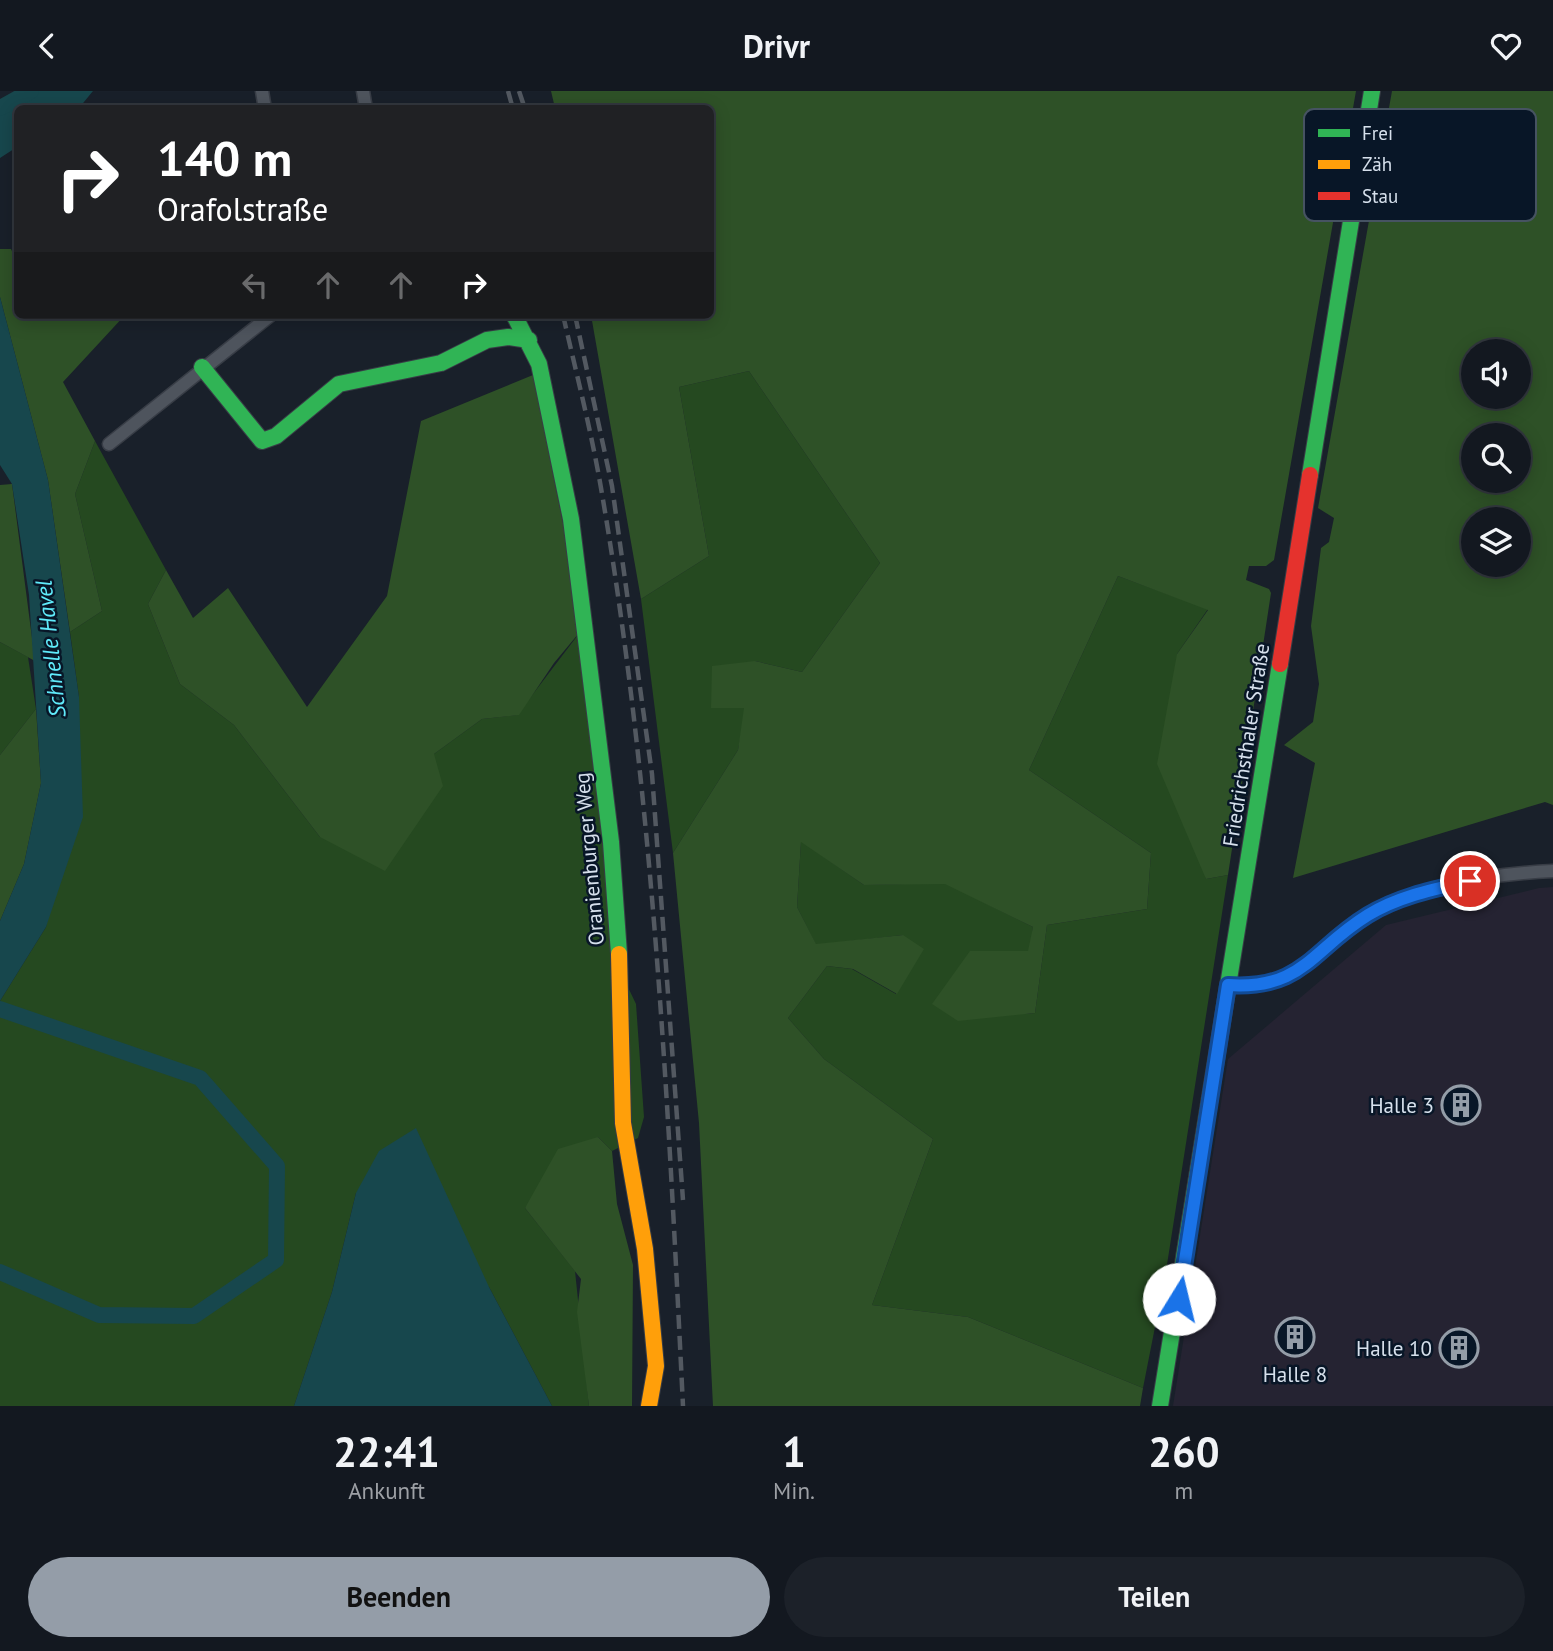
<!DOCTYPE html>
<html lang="de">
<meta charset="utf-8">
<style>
body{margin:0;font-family:"PT Sans",sans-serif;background:#1c2129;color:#f1f3f6;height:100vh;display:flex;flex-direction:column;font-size:26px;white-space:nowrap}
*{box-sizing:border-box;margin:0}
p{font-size:23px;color:#9da0a5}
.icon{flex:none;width:38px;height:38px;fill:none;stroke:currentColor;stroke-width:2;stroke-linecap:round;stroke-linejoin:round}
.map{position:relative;height:1315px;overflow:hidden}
.sheet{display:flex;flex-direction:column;background:#131820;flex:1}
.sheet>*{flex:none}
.guide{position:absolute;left:14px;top:14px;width:700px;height:214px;border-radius:10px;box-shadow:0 4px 18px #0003,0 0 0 2px #32373e;background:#202124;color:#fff;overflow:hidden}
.buttons{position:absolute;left:1461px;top:248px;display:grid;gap:14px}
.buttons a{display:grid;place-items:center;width:70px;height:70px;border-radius:50%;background:#131820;box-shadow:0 4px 18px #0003,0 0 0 2px #32373e;font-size:35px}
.pin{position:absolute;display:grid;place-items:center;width:60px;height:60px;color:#fff;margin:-30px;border:4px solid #fff;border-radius:50%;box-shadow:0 2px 7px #0007}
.me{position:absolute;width:77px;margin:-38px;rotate:9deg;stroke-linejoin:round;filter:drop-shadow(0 0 5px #0008)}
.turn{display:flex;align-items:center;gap:24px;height:147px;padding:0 28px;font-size:32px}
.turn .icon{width:91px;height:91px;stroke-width:2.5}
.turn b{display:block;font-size:49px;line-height:60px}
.lanes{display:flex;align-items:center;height:66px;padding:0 28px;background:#0003;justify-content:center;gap:35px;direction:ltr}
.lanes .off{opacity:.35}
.eta{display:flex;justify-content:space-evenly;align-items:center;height:119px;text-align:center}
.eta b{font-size:42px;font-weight:800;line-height:49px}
.cta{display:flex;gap:14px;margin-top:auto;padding:14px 28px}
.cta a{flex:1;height:80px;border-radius:42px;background:#949da8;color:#111;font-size:28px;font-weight:800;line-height:80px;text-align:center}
.cta a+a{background:#1c2129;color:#f1f3f6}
header{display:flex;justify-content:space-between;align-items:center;height:91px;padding:0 28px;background:#131820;font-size:32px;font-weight:800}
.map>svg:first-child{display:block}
</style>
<header><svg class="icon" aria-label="back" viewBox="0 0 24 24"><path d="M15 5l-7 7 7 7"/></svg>Drivr<svg class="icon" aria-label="heart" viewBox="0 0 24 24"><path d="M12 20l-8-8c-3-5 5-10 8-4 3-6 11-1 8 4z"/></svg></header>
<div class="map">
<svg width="1553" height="1315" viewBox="0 0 1553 1315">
<rect width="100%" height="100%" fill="#19202a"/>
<path fill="#252332" d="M1553 796V1315H1173L1228 968 1386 834 1539 797Z"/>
<path fill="#254920" d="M749 280 880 472 802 581 755 570 738 659 673 762 641 508 709 465 679 296Z
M95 350 166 479 148 513 180 593 234 634 320 746 482 628 517 624 584 536 614 867 636 913 644 1026 638 1047 612 1060 598 1046 525 1117 575 1180 589 1315H552L489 1196 356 1102 332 1201 294 1315H0V910L46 836 79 606 70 541 102 520 75 403Z
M1118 485 1208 518 1177 563 1206 788 1228 784 1166 1180 1143 1297 968 1226 872 1214 933 1048 824 968 788 927 827 875 852 878 896 903 903 844 816 854 797 816 801 750 864 794 945 792 1033 836 1024 923 1035 922 1047 834 1147 818 1151 762 1029 679Z
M0 551 28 566 36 618 0 664Z"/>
<path fill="#2e5127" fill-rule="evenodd" d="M551 0H1356L1274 469 1266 475H1249L1246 489 1269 498 1271 502 1228 784 1206 788 1157 673 1177 563 1208 519 1118 485 1029 679 1151 762 1147 818 1047 834 1035 922 958 930 932 913 970 860H1028L1033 836 945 793 864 794 801 751 797 816 816 853 903 844 924 858 897 903 853 878 827 875 788 927 824 968 933 1048 872 1214 968 1226 1143 1297 1140 1315H713L699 1032 673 762 738 659 744 617H711L712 575 755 570 802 581 880 472 749 280 679 296 709 465 641 508 591 224H710V18L555 17Z
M1392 0H1553V714L1545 711 1293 787 1315 672 1284 654 1313 631 1319 593 1311 535 1321 457 1329 451 1334 427 1318 417ZM1474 261H1519V306H1474ZM1474 345H1519V390H1474ZM1474 429H1519V474H1474Z
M0 158H11L17 171 18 224H125L63 291 95 350 75 403 102 520 70 541 48 389 0 206Z
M533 284 584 536 554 572 519 624 482 628 434 663 443 695 385 780 320 746 234 634 180 593 148 513 166 479 193 527 228 497 307 616 387 505 421 330Z
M12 393 35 570 0 551V394Z
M36 618 41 692 24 773 0 830V664Z
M598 1046 612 1060 617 1113 633 1174 632 1315H589L577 1221 581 1188 525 1117 558 1058Z"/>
<path fill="#17474d" d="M31 0H93L79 17 18 18 17 56 0 67V17Z
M0 206 48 389 79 606 83 726 46 836 0 910V830L24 773 41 692 29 504 12 393 0 374Z
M416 1037 489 1196 552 1315H294L332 1201 356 1102 379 1060Z"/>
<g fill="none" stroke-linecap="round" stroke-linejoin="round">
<path stroke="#17474d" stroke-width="16" d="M0 17 31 0
M0 918 200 987 277 1075 276 1169 194 1225 99 1224 0 1181"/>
<g stroke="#383d46" stroke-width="15">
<path id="street" d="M262 0 265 18
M363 0 366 18
M109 353 271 224
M1228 893C1307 899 1311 855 1371 822 1425 793 1492 783 1553 780"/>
</g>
<g stroke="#383d46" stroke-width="18">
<path id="fast" d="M514 224 539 273 571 428 611 751 619 863
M202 276 262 350 276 345 339 293 441 272 487 249 508 246 529 249
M1310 384 1372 0
M1160 1315 1280 573"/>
</g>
<g stroke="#383d46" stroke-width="18">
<path id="slow" d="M619 863 623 1032 645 1158 656 1275 649 1315"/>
</g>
<g stroke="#383d46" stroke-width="18">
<path id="jam" d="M1280 573 1310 384"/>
</g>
<use href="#street" stroke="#4e545d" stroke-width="12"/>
<use href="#fast" stroke="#30b455" stroke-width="16"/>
<use href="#slow" stroke="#ff9f0a" stroke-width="16"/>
<use href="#jam" stroke="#e5322d" stroke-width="16"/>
<path stroke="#535961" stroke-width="4.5" stroke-dasharray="14 7" stroke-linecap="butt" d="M508 0 513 18
M519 0 525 18
M563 224C576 281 591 339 601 397 653 699 668 1009 683 1315
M575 224 612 395 652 683 683 1109"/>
</g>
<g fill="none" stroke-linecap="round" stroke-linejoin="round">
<g stroke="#114b97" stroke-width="18">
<path id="route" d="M1179 1208 1228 894C1303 899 1311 859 1368 824 1399 805 1435 798 1470 790"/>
</g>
<use href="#route" stroke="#1a73e8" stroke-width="12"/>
</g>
<defs>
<g id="building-ring" transform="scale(2.0125)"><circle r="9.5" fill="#081627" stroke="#949da8" stroke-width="1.5"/><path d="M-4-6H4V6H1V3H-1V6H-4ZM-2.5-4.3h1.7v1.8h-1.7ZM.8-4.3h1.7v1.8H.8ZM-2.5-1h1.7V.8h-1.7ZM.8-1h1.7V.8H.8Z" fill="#949da8"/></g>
</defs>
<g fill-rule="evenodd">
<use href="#building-ring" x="1461" y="1014"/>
<use href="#building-ring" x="1295" y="1246"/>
<use href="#building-ring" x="1459" y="1257"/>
</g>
<g text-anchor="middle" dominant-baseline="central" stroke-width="5" stroke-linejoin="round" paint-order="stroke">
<g font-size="21" fill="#d6e0ec" stroke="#081627">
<text transform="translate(1246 654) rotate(-81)">Friedrichsthaler Straße</text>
<text transform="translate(589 768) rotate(-95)">Oranienburger Weg</text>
</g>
<g font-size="21" fill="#d6e0ec" stroke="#081627" text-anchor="end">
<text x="1434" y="1014">Halle 3</text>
<text x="1432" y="1257">Halle 10</text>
<text x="1295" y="1283" text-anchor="middle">Halle 8</text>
</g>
<g font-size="23" font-style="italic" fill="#60ebfb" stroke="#081627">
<text transform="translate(50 558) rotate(-96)">Schnelle Havel</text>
</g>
</g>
<rect x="1304" y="18" width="232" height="112" rx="10" fill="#081627" stroke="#465362" stroke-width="2"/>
<rect x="1318" y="38" width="32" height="8" fill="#30b455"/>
<rect x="1318" y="69" width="32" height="9" fill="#ff9f0a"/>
<rect x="1318" y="101" width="32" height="8" fill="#e5322d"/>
<g font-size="19" fill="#d6e0ec">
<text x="1362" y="49">Frei</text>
<text x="1362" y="80">Zäh</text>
<text x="1362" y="112">Stau</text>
</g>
</svg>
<div class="buttons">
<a><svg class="icon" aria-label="sound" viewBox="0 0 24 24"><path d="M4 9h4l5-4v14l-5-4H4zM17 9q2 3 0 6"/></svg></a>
<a><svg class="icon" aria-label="search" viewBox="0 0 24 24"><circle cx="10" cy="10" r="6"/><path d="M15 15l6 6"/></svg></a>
<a><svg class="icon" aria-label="layers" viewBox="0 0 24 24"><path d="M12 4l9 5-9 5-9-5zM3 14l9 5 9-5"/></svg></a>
</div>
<div class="pin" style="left:1470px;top:790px;background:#d93025"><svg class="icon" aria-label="arrive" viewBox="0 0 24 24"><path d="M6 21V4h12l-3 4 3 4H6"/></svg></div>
<svg class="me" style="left:1179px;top:1208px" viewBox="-20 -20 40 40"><circle r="19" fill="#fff"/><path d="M0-13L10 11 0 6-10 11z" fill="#1a73e8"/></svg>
<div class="guide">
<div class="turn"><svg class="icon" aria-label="right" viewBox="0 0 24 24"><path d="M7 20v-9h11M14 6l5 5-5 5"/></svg><div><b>140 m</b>Orafolstraße</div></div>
<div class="lanes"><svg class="icon off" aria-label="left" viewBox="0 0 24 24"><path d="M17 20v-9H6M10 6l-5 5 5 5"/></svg><svg class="icon off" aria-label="ahead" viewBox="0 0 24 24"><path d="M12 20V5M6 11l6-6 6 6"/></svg><svg class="icon off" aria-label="ahead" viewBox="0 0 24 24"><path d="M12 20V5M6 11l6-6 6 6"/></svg><svg class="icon" aria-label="right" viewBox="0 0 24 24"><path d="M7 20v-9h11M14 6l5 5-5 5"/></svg></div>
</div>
</div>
<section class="sheet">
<div class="eta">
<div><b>22:41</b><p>Ankunft</p></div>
<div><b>1</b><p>Min.</p></div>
<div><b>260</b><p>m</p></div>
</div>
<div class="cta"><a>Beenden</a><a>Teilen</a></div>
</section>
